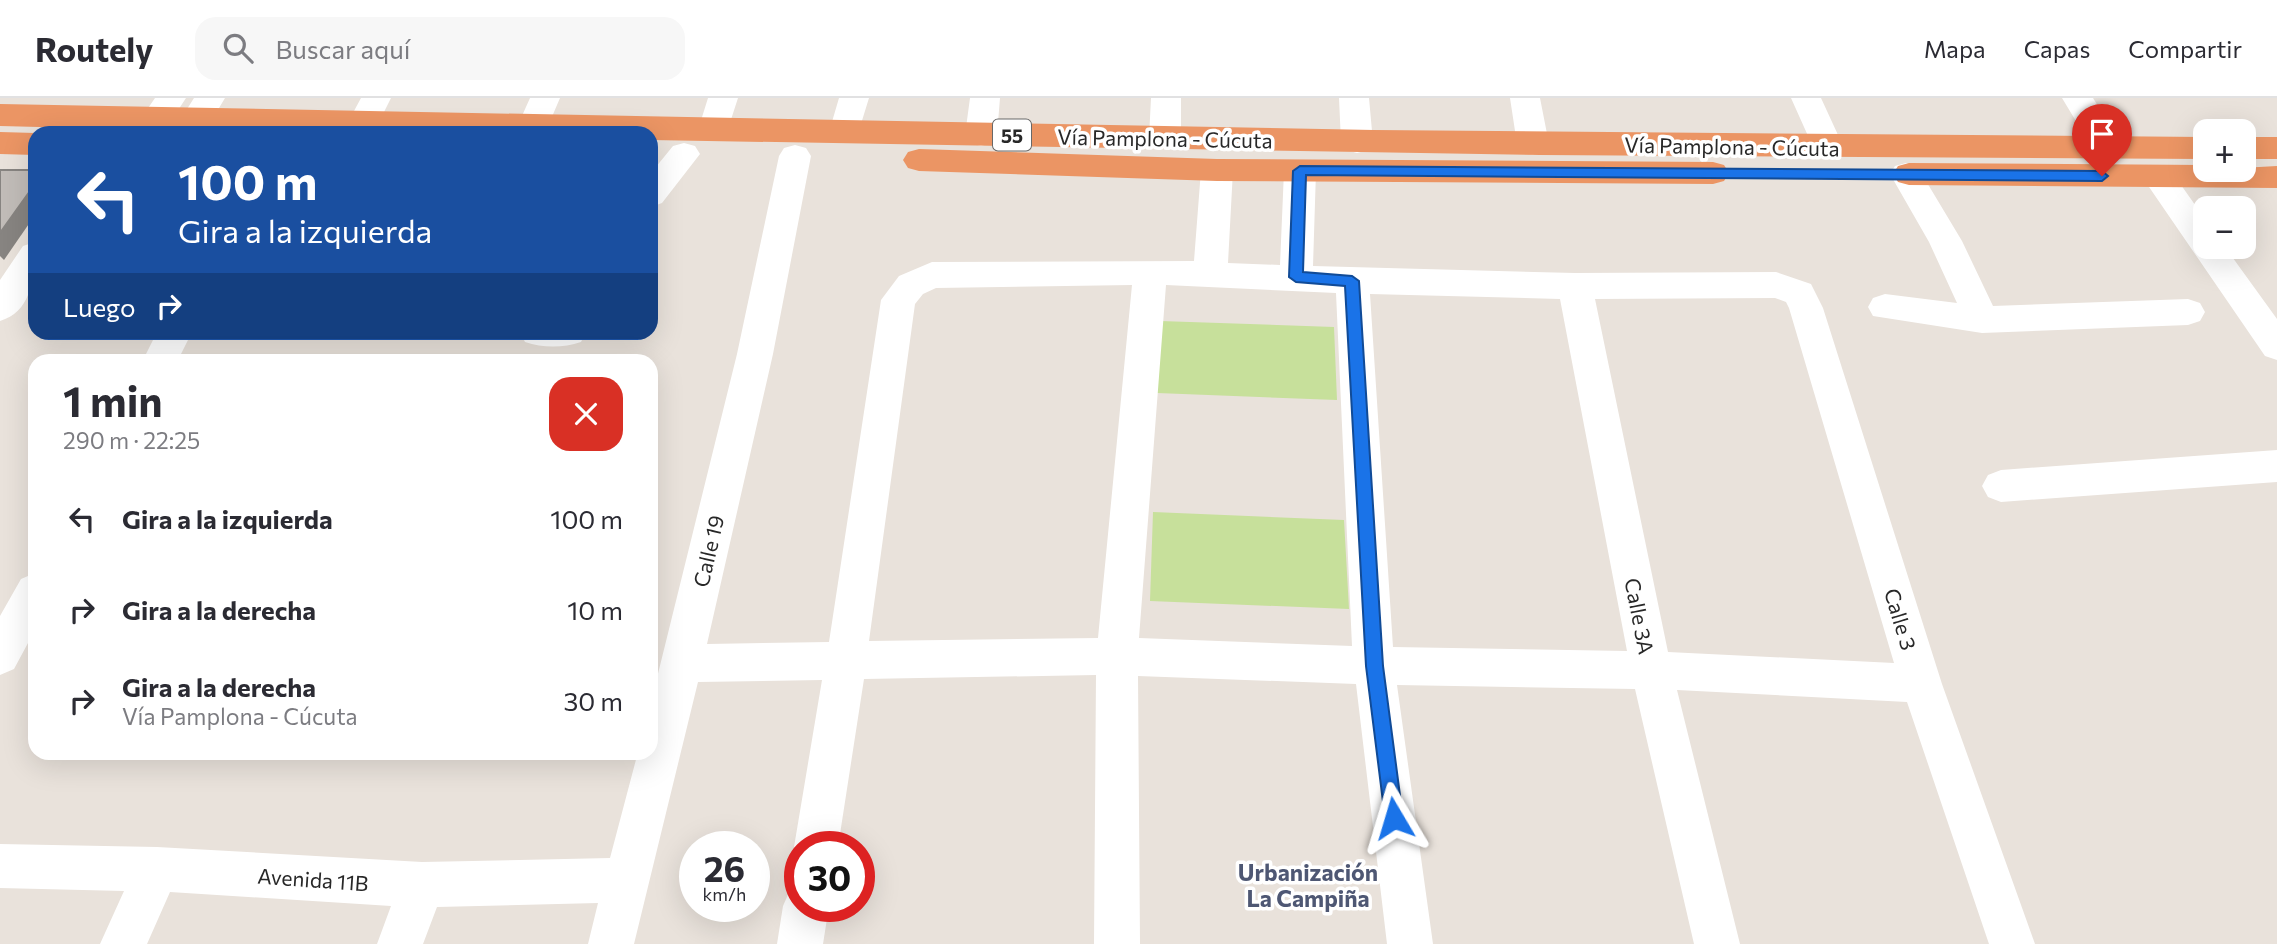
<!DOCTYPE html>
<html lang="es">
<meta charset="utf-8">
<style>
body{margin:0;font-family:Commissioner,sans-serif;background:#f7f7f7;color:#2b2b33;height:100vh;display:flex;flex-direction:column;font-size:26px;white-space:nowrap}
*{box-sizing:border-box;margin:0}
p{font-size:23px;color:#7c7c81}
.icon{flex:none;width:38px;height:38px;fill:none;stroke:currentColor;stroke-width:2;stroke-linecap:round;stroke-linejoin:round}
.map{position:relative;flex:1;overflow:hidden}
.drawer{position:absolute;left:28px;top:256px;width:630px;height:406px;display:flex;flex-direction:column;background:#fff;border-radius:21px;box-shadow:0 7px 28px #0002}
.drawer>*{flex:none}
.banner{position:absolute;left:28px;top:28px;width:630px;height:214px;border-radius:21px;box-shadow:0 7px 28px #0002;background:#1a4fa0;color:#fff;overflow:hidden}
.tools{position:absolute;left:2193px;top:21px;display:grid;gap:14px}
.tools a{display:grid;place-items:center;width:63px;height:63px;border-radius:14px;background:#fff;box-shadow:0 7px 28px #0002;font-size:35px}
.speed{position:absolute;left:679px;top:733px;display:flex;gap:14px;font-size:35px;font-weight:700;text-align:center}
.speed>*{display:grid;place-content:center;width:91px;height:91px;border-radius:50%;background:#fff;box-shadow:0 7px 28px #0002;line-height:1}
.speed small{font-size:18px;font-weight:400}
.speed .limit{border:10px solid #d22;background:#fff;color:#111}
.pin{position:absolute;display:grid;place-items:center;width:60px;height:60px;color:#fff;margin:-72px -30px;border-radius:50% 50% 50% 0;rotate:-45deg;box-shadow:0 0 7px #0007}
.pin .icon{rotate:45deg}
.me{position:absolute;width:77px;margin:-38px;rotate:353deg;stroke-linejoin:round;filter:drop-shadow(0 0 5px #0008)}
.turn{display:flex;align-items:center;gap:24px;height:147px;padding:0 35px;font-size:32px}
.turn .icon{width:91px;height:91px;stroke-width:2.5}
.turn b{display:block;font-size:49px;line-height:60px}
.then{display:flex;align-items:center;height:66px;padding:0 35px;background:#0003;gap:14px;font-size:26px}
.round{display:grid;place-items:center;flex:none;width:74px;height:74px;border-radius:21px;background:#f7f7f7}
.overview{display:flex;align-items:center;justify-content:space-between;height:119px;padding:0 35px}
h1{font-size:42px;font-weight:700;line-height:52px}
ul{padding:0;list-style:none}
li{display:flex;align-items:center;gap:21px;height:91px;padding:0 35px}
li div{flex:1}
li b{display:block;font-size:26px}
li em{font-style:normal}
header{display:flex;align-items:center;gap:42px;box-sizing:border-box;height:98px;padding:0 35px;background:#fff;border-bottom:2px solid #e1e1e2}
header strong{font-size:33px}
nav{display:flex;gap:38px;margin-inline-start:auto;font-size:24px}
.search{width:490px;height:63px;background:#f7f7f7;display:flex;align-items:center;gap:18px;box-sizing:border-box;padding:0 24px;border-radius:21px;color:#7c7c81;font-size:26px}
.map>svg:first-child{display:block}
</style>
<header>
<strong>Routely</strong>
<div class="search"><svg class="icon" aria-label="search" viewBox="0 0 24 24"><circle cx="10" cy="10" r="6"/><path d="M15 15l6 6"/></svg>Buscar aquí</div>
<nav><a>Mapa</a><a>Capas</a><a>Compartir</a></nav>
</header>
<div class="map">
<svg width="2277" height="846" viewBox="0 0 2277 846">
<rect width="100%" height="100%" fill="#e9e2db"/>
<path fill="#c7e09b" d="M1160 223 1334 229 1337 302 1157 295Z
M1153 414 1344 422 1349 511 1150 503Z"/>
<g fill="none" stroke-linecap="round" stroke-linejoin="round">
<path fill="#fff" fill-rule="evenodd" d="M155 0H186L163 35H131Z
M194 0H225L204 35H172Z
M361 0H391L374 34 357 35 347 26Z
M530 0H560L545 35H521L517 29Z
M708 0H738L725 40 714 43 703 40 698 32Z
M839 0H869L856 42 845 45 834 42 829 34Z
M970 0H1000L997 37 992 45 981 48 970 45 965 37Z
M1151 0H1181V40L1176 48 1165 51 1154 48 1149 40Z
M1339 0H1369L1373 44 1368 52 1357 55 1346 52 1341 44Z
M1510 0H1540L1549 46 1544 54 1533 57 1522 54 1517 46Z
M1791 0H1821L1844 50 1839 58 1828 61 1817 58Z
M2062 0H2093L2124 50 2119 58 2108 61 2097 58Z
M684 45 695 48 700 56 662 105 651 109V75L673 48Z
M795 47 806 50 811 58 773 256 707 546 829 544 881 202 899 178 932 164 1194 163 1201 72 1206 64 1217 61 1228 64 1233 72 1228 165 1280 167 1284 73 1289 65 1300 62 1311 65 1316 73 1313 168 1575 175 1776 174 1811 186 1823 210 1942 586 2035 846H1989L1907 604 1677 592 1740 846H1694L1635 591 1397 587 1433 846H1387L1356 586 1138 578 1140 846H1094L1096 577 864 581 838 749H800V763L794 749 822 582 698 584 634 846H588L598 805 437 809 423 846H377L391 808 170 794 147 846H100L124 793 0 790V746L157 749 422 764 610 760 638 654H651V604L737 256 779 58 784 50ZM1132 187 1098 540 869 543 915 206 923 196 936 190ZM1166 187 1336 195 1352 548 1139 540ZM1370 196 1560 201 1627 553 1393 549ZM1775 200 1786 204 1789 210 1894 565 1668 554 1595 201Z
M1906 65 1917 68 1962 143 1993 208 2188 201 2200 205 2205 214 2200 223 2188 227 1982 235 1873 218 1868 209 1873 200 1885 196 1957 205 1929 144 1890 76 1895 68Z
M2158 67 2169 70 2205 121V149H2225L2277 221V262L2265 258 2147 86 2142 78 2147 70Z
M35 144C35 174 34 213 0 223V182L23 148Z
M157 234H192L178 262H143Z
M520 234H586L581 244C563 250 543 250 525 244Z
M2277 352V384L2001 404 1988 399 1982 388 1988 377 2001 372Z
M35 475V532L14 571 0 577V518L21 481Z
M800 788V808H829L823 846H777L783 808 790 792Z"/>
<path fill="#eb9564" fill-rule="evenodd" d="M0 6 1374 32 2205 39V61L1540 57 651 42V35H279L0 28Z
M0 34 35 35V57L0 56Z
M2244 39H2277V61H2244Z
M919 51 1217 61 1713 64 1724 67 1729 75 1724 83 1713 86 1217 83 919 73 908 70 903 62 908 54Z
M1909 65 2205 67V72L2277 68V90L1909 87 1898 84 1893 76 1898 68Z"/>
</g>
<path fill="#878481" d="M35 86V117L4 162 0 158V135Z"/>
<path fill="#c1bcb8" stroke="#878481" stroke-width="2" d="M0 72H35V86L0 135Z"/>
<path fill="#1a73e8" stroke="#114b97" stroke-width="2" d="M1300 68 2102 73 2108 78 2102 83 1306 77 1303 174 1352 178 1359 183 1383 568 1403 720 1400 726 1394 729 1387 726 1385 720 1366 568 1345 188 1296 184 1289 179 1293 73Z"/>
<g text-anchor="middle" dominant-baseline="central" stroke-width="7" stroke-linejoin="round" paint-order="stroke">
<rect fill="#fff" stroke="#686868" stroke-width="2" x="993" y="21.5" width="38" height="31" rx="5"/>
<g font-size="19" font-weight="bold" fill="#282828">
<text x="1012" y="37">55</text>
</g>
<g font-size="21" fill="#282828" stroke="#fff">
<text transform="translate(1165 40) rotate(1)">Vía Pamplona - Cúcuta</text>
<text transform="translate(1732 48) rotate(1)">Vía Pamplona - Cúcuta</text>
<text transform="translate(708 453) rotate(-77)">Calle 19</text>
<text transform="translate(1640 518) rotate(79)">Calle 3A</text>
<text transform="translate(1901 521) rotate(73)">Calle 3</text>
<text transform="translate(313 781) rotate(4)">Avenida 11B</text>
</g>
<g font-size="23" font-weight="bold" fill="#4e5773" stroke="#fff">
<text x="1308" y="774">Urbanización<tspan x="1308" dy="26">La Campiña</tspan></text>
</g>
</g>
</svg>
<div class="tools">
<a>+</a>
<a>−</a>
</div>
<div class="speed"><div>26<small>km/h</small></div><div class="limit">30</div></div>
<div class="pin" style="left:2102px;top:78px;background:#d93025"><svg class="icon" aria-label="arrive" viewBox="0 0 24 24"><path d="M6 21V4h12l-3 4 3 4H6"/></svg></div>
<svg class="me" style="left:1394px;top:720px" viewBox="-20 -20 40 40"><path d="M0-17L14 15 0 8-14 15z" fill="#1a73e8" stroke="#fff" stroke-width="4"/></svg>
<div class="banner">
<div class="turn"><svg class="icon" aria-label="left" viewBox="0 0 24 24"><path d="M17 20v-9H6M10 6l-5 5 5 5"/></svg><div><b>100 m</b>Gira a la izquierda</div></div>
<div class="then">Luego<svg class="icon" aria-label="right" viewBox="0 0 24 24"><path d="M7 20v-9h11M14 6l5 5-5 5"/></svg></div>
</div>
<section class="drawer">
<div class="overview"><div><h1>1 min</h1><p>290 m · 22:25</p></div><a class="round" style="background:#d93025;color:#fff"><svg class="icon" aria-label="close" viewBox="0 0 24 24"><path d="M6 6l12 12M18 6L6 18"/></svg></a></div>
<ul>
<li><svg class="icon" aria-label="left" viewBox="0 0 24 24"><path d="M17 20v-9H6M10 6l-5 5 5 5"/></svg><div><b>Gira a la izquierda</b></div><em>100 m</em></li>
<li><svg class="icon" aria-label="right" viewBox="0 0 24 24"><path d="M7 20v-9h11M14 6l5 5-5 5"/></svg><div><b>Gira a la derecha</b></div><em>10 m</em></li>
<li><svg class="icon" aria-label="right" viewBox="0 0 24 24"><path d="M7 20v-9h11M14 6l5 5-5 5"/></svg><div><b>Gira a la derecha</b><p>Vía Pamplona - Cúcuta</p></div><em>30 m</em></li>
</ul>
</section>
</div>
